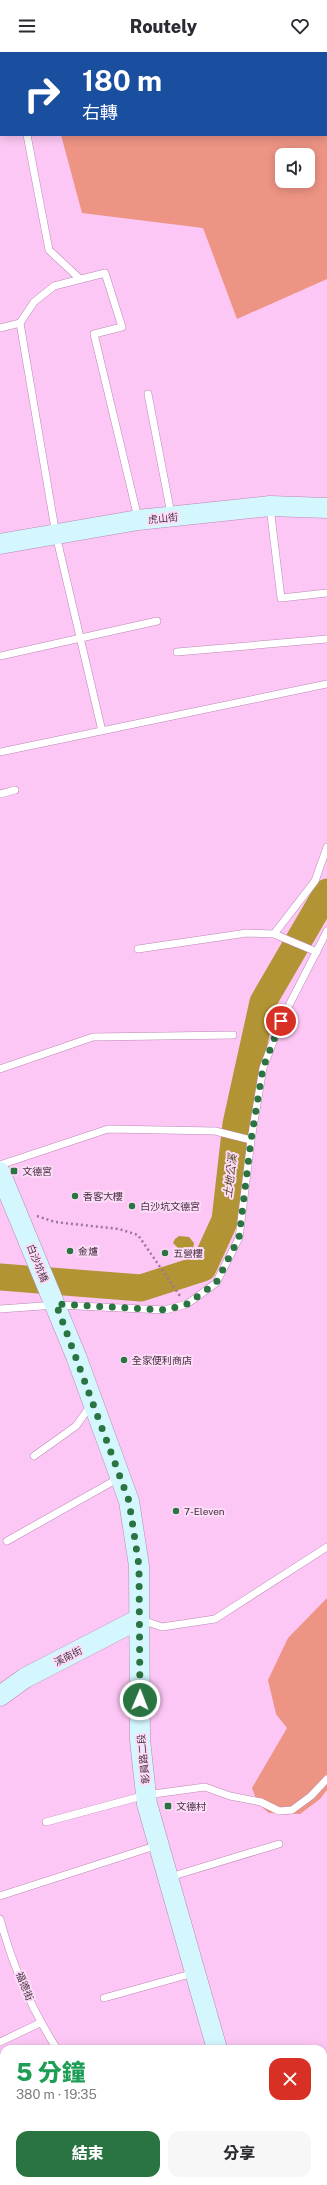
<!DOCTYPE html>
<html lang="zh-TW">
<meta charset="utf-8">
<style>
body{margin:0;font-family:"Public Sans","Noto Sans TC",sans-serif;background:#f7f7f7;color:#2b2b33;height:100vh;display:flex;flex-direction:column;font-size:15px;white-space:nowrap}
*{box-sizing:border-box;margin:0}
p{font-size:13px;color:#7c7c81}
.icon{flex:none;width:22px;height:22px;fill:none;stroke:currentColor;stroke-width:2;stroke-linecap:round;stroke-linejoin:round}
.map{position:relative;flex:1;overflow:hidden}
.drawer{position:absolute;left:0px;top:1993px;width:327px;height:140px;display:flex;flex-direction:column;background:#fff;border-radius:12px 12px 0 0;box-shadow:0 2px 10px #0003}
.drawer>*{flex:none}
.top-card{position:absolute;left:0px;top:0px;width:327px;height:84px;box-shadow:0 2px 10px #0003;background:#1a4fa0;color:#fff;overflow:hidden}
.controls{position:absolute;left:275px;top:96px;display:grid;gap:8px}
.controls a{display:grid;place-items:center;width:40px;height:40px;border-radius:8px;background:#fff;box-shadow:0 2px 10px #0003;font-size:20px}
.pin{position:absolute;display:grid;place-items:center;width:34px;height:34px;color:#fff;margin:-17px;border:2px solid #fff;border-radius:50%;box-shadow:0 1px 4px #0007}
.me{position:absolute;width:44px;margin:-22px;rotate:1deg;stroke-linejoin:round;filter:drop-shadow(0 0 3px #0008)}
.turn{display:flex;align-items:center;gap:14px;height:84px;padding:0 16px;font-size:18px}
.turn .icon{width:52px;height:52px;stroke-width:2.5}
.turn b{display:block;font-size:28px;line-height:34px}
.round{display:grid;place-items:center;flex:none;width:42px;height:42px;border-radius:12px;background:#f7f7f7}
.headline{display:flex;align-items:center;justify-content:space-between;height:68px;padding:0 16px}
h1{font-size:24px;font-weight:800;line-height:30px;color:#1e9e55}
.cta{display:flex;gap:8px;margin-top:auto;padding:8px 16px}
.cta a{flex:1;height:46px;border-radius:12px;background:#2a7442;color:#fff;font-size:16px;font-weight:800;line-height:46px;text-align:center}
.cta a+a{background:#f7f7f7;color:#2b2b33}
header{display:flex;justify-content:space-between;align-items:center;height:52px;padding:0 16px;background:#fff;font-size:18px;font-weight:800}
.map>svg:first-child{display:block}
</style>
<header><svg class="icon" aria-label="menu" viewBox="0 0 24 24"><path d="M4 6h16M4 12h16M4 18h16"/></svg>Routely<svg class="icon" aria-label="heart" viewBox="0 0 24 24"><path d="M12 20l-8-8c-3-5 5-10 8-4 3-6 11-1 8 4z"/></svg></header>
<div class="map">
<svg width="327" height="2133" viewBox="0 0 327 2133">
<rect width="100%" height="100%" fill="#fdc7f5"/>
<path fill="#ed9484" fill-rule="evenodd" d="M35 0H327V227L237 267 203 176 82 161 61 83H326V1ZM282 103H308V129H282Z
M327 1546V1738L320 1747 300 1762 269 1761 258 1752 252 1736 287 1676 276 1662 268 1628 288 1586Z"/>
<path fill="#b39434" d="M179 1184 189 1185 194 1191 193 1197 189 1201 180 1198 173 1191 175 1187Z"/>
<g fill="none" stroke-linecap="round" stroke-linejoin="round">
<path stroke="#b39434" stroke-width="27" d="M0 1225 141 1236 203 1216 225 1168 236 1072 263 950 327 840"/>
<g stroke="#ba88b4" stroke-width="8">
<path id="lane" d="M8 0 9 1
M27 83 49 198 80 227
M20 271 56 483 102 679
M0 276 20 271 34 250 54 234 105 221 122 275 94 282 138 466
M148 342 171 462
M270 455 281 546 327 541
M177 600 327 587
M0 604 157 569
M0 700 327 632
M0 742 15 738
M138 897 247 881 274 882
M317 900 274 882 315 829 327 795
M0 1017 93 985 233 983
M0 1113 108 1077 215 1079 251 1088
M0 1257 56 1253 165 1258 187 1252 216 1231 239 1186 251 1088 263 1016 281 969 327 879
M34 1404 76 1374 91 1353
M7 1489 119 1426
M142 1568 162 1575 215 1567 327 1495
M46 1770 146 1743 205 1735 230 1744 261 1750 279 1759 292 1758 311 1744 327 1727
M170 1825 279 1792
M0 1844 158 1793
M0 1867C12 1912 32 1958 57 1997
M104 1946 194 1921
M0 1990 40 1971
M0 2081 4 2079
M323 2108 327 2106
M139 2129 142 2133
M277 2133 285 2129"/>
</g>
<g stroke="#ba88b4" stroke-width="21">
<path id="secondary" d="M0 492 138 468 270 454 327 456
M0 1120 76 1304 129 1449 139 1514 140 1688 147 1752 217 1997
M0 1644 25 1626 139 1567
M255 2129 256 2133"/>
</g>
<path stroke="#9a7595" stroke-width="2.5" stroke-dasharray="2 3" stroke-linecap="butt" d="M37 1164 55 1170 119 1177 138 1183 180 1244"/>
<use href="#lane" stroke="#fff" stroke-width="7"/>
<use href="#secondary" stroke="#d4f7fe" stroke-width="20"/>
</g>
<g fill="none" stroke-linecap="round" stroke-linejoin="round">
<path stroke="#2a7442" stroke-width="7" stroke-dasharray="0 12.6" d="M140 1648 139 1514 129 1449 56 1252 166 1258 187 1252 216 1231 239 1186 251 1088 263 1016 281 969"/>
</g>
<g fill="#2a7442" stroke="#fddcf8" stroke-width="1.5">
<rect x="10" y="1115" width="8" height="8" rx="2"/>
<circle cx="75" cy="1144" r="4"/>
<circle cx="132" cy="1154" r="4"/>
<circle cx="70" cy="1199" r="4"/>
<circle cx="165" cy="1201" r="4"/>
<circle cx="124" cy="1308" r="4"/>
<circle cx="176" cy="1459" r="4"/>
<rect x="164" y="1750" width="8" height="8" rx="2"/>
</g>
<g text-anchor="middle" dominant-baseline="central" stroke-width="4" stroke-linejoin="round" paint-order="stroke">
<g font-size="10" fill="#453043" stroke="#fddcf8">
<text transform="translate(163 466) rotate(-6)">虎山街</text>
<text transform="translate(38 1211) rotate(68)">白沙坑橋</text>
<text transform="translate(68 1604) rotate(-27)">溪南街</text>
<text transform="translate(143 1707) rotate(-96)">彰員路二段</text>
<text transform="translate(25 1934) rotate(68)">福德街</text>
</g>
<g font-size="10" fill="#453043" stroke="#fddcf8" text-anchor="start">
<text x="22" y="1119">文德宮</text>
<text x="83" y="1144">香客大樓</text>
<text x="140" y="1154">白沙坑文德宮</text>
<text x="78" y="1199">金爐</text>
<text x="173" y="1201">五營樓</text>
<text x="132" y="1308">全家便利商店</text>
<text x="184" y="1459">7-Eleven</text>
<text x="176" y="1754">文德村</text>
</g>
<g font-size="11" font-style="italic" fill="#52451e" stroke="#fddcf8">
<text transform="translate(230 1124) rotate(-83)">土地公溪</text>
</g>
</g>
</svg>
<div class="controls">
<a><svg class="icon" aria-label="sound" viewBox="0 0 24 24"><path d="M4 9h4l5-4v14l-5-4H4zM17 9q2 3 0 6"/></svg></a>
</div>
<div class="pin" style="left:281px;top:969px;background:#d93025"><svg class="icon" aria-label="arrive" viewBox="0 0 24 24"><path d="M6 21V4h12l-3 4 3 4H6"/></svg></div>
<svg class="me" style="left:140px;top:1648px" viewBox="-20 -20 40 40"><circle r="17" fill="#2a7442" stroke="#fff" stroke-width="3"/><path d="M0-11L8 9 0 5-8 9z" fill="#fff"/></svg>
<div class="top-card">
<div class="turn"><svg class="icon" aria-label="right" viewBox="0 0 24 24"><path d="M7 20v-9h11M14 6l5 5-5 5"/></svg><div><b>180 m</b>右轉</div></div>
</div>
<section class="drawer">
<div class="headline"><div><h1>5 分鐘</h1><p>380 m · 19:35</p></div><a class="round" style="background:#d93025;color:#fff"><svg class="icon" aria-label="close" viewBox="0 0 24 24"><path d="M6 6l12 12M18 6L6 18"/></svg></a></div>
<div class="cta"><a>結束</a><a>分享</a></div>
</section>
</div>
